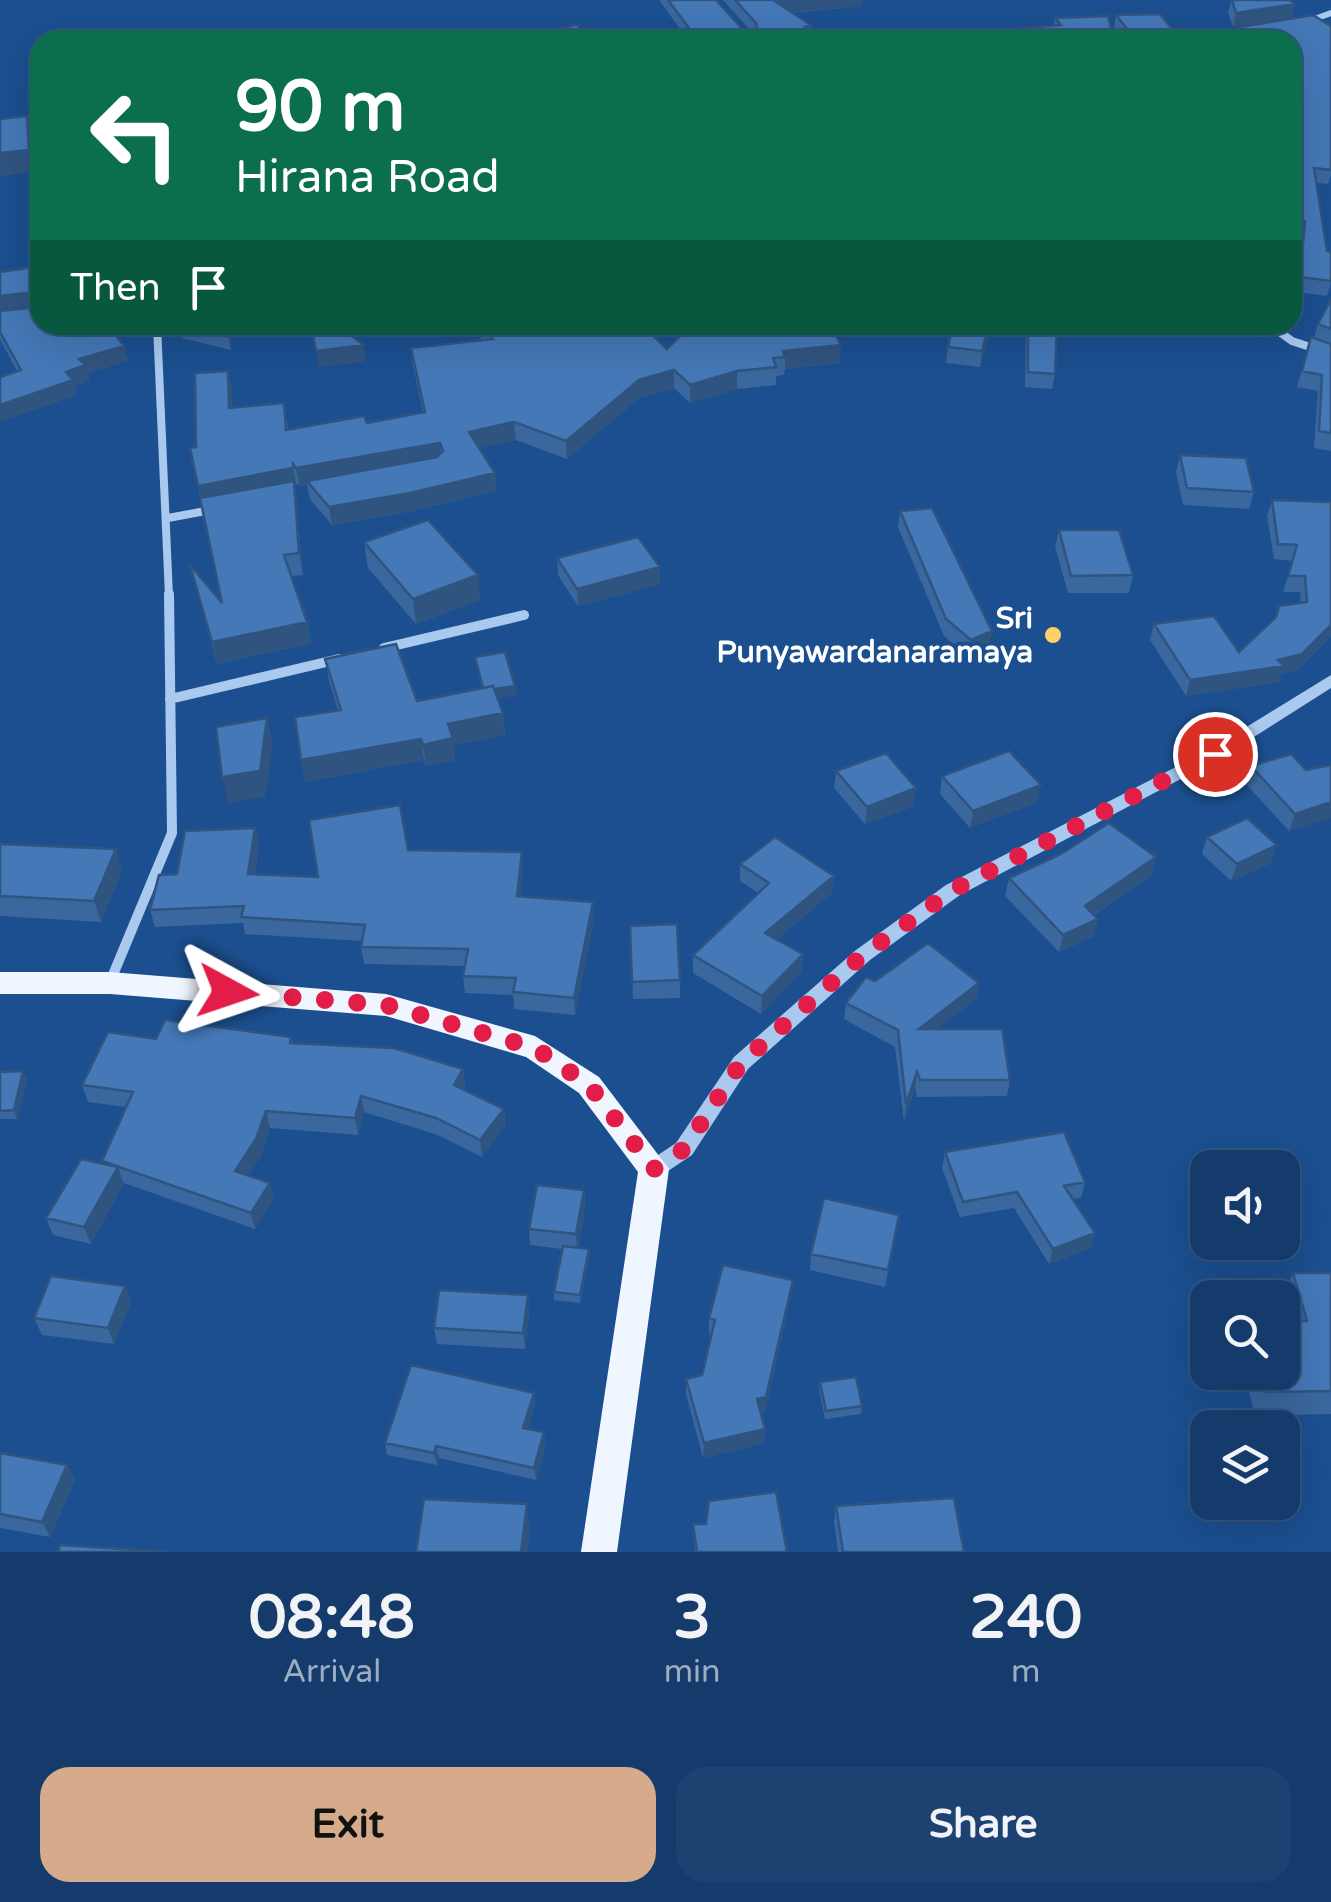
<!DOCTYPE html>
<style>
body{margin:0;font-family:"Varela Round",sans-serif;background:#1d4271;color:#f1f3f6;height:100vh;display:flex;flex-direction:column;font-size:38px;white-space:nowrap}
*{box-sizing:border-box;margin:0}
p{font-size:32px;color:#9dadc1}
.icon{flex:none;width:55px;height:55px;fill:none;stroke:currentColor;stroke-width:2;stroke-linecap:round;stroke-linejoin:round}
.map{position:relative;height:1552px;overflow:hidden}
.panel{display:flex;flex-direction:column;background:#143b6b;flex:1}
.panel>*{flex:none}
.hud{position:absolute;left:30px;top:30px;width:1272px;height:305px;border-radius:30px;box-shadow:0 10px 40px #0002,0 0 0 2px #33557e;background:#0b6e4f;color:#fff;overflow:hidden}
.fabs{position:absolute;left:1190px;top:1150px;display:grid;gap:20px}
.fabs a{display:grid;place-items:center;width:110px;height:110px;border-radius:20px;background:#143b6b;box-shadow:0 10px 40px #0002,0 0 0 2px #33557e;font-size:50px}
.pin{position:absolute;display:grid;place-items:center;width:85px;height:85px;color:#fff;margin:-42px;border:5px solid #fff;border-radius:50%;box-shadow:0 2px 10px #0007}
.me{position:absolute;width:110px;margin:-55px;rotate:95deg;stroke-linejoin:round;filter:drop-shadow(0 0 8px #0008)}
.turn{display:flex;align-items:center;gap:35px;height:210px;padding:0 40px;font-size:45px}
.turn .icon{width:130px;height:130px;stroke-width:2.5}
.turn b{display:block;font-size:70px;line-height:85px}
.then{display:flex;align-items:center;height:95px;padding:0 40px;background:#0003;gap:20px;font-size:38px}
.eta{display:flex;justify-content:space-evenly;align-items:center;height:170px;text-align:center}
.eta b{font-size:60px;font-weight:800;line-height:70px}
.cta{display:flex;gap:20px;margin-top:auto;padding:20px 40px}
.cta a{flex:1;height:115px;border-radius:30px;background:#d6ab8b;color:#111;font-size:40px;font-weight:800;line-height:115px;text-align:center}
.cta a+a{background:#1d4271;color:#f1f3f6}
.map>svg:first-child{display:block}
</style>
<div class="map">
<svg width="1331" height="1552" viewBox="0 0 1331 1552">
<rect width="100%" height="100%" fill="#1b4f8f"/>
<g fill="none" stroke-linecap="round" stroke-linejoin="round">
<path stroke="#a9c9ee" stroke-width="6" d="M1309 21 1331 13
M1195 40 1248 31"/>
<path stroke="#a9c9ee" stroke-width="8" d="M157 325 169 596
M1270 325 1292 341 1331 354
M168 518 216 509"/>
<path stroke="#a9c9ee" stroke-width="10" d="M384 648 524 615
M170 699 339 659
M110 982 172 833 169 594"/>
<path fill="#a9c9ee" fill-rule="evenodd" d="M1331 675V688L1221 758 960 895 870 960 748 1069 692 1155 662 1175 654 1178 646 1175 643 1169 646 1163 676 1143 734 1057 856 950 946 885 1209 750Z"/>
<path fill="#f0f6ff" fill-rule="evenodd" d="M0 972H110L386 994 535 1036 599 1077 669 1169 617 1552H581L638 1172 579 1093 526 1057 386 1016 110 994H0Z"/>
</g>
<path fill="#3a679d" d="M659 0H716L745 32 751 31 723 0H862V6L792 13 811 25 810 31 819 40H688Z
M1231 0 1292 18 1233 27 1228 13Z
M1116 15 1181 40H1123L1114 28Z
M1055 18 1114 40H1011L1012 29 1054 25Z
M1331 26V175L1328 184 1317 183 1331 282 1327 296 1296 292 1301 236H1292V40H1237L1240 27Z
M40 266V325L124 346 128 361 88 373 90 380 75 386 77 395 17 371 0 339V272Z
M1331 299V451L1314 448 1318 391 1297 387 1311 337 1314 338 1318 324Z
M179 325H230L231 350 182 338Z
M472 325H642L667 349 688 328 685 325H830L841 345 839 363 785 369 784 375 776 376V385L737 389 690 403 674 388 639 398 567 459 516 440 479 448 495 473 496 491 412 511 332 525 310 499 307 485 299 486 296 483 295 487 303 575 291 576 307 622 311 643 217 664 190 565 222 603 190 448 196 447 228 371 232 389V408L287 421 288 430 367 423 423 412 413 366 411 348 482 340Z
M992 325 980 367 946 363 948 347Z
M1026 325H1057L1055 374 1052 389 1025 387Z
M1186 325H1222L1221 328 1188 330Z
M1180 455 1254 492 1249 509 1183 505 1176 472Z
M1272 500 1331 502V636L1297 670 1281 674 1279 682 1186 696 1150 640 1154 624 1239 652 1301 603 1300 592H1283L1293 561 1274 559 1267 516Z
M900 511 989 648 969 657 944 636 898 527Z
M1059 530 1133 575 1129 593H1068L1055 547Z
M364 542 478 575 480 600 416 624 368 568Z
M557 558 660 584 578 606 558 575Z
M475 657 515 686 516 695 497 698 503 713 505 735 454 745 455 760 426 766 424 760 305 782 338 710 329 681 325 659 417 701 482 688Z
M1331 765 1289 831 1246 784 1251 766 1306 770Z
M836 771 914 806 865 824 834 788Z
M942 776 1037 802 970 828 940 794Z
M255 828 259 846 255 874 318 877 408 850 523 869 520 896 594 919 575 1015 514 1009 513 995 465 993 463 976 465 966 364 964 361 947 362 941 245 934 243 923 155 927 150 910 177 874Z
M1207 837 1271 863 1231 881 1202 854Z
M0 844 122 870 101 922 0 916Z
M740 864 834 876 832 893 777 939 803 954 801 972 761 1014 693 973V955L758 893 740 881Z
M1152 875 1094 915V936L1059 952 1005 896 1009 878Z
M630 926 680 980V998L633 999Z
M875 981 979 983 976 999 937 1029 1010 1080 1007 1096 917 1097 915 1088 904 1121 895 1047 844 1019 846 1003Z
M291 1037 293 1043 463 1069 465 1085 463 1090 504 1109 505 1126 482 1157 438 1135 364 1112 358 1135 270 1128 261 1156 248 1175 274 1199 255 1229 124 1183 91 1244 53 1235 46 1218 103 1164 102 1161 126 1107 88 1102 82 1085 156 1039Z
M0 1072 27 1080 17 1119H0Z
M945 1152 1085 1182 1081 1198 1072 1199 1095 1233 1090 1248 1049 1264 1014 1208 960 1217 942 1168Z
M584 1190 585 1207 578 1248 589 1258 580 1303 554 1300V1292L562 1249 530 1245 529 1229Z
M899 1215 885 1287 810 1270 811 1254Z
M1293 1273H1331V1414L1255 1416 1244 1372H1282L1289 1321 1282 1297Z
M125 1286 131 1302 114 1344 42 1335 34 1318Z
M791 1295 765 1412 761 1413 765 1429 764 1443 703 1458 686 1394V1379L702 1375 711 1334H709V1318Z
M529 1312 525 1349 437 1344 434 1328Z
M820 1382 862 1406 861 1414 825 1419 819 1390Z
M534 1393 535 1405 527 1429 546 1445 536 1480 439 1458 437 1465 387 1455 385 1443Z
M0 1453 67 1465 75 1480 50 1537 0 1528Z
M836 1506 964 1552H838L834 1521Z
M693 1524 787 1552H695Z"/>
<path fill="#305480" d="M796 0H862V6L775 14 776 2Z
M1295 4 1292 18 1233 27 1236 13Z
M580 24 581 39 580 40H574Z
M27 116 32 138 34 172 0 176V153Z
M35 292 39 308 0 311V296Z
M228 325H230L231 350 228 335Z
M989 325H992L980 367 982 351Z
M364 345 366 362 318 367 316 351Z
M841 345 839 363 785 369V357L783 351Z
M124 346 128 361 88 373 90 380 75 386 77 395 0 422V405L66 372 79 359Z
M674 370V388L639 398 567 459 566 441 639 380Z
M228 371 232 389 233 426 229 408Z
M737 371V389L690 403V385Z
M514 422 516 440 471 450 469 432Z
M440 443 441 461 307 481V485L299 486 296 468Z
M293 464 296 483 295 487 303 575 299 553 202 504 198 486Z
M495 473 496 491 412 511 332 525 329 507Z
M660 567V584L578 606 577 589Z
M478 575 480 600 416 624 413 599Z
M307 622 311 643 217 664 212 642Z
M1331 625V636L1297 670 1281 674 1279 682 1186 696 1190 680 1278 660Z
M992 631 989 648 969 657 971 640Z
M515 686 516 695 485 700 484 691Z
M503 713 505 735 454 745 455 760 426 766 423 745 448 724Z
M267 718 273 744 265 797 228 803 222 777Z
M421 739 424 760 305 782 301 760Z
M1041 785 1037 802 970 828 973 811Z
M916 788 914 806 865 824 867 807Z
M1331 802V818L1289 831 1295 814Z
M255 828 259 846 252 891 248 874Z
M1277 845 1271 863 1231 881 1237 864Z
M116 849 122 870 101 922 94 901Z
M522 852 523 869 518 913 517 896Z
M1156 857 1152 875 1081 923 1085 906Z
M834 876 832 893 764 950 765 933Z
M593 902 594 919 575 1015 574 998Z
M1098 919 1094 936 1059 952 1063 935Z
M803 954 801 972 761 1014 762 996Z
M979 983 976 999 916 1046 919 1029Z
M463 1069 465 1085 457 1102 454 1085Z
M23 1071 27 1080 17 1119 14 1110Z
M917 1072 915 1088 904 1121 906 1104Z
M361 1096 364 1112 358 1135 355 1118Z
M504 1109 505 1126 482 1157 480 1140Z
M266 1111 270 1128 261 1156 240 1188 235 1171Z
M118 1167 124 1184 91 1244 84 1227Z
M270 1183 274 1199 255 1229 251 1213Z
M584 1190 585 1207 577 1251 576 1234Z
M1095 1233 1090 1248 1049 1264 1053 1249Z
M589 1249V1258L580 1303V1295Z
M793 1280 791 1295 765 1412 756 1414 757 1399Z
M125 1286 131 1302 114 1344 108 1328Z
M528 1295 529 1312 525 1349 523 1333Z
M534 1393 535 1405 524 1440 523 1428Z
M765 1429 764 1443 703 1458 704 1443Z
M544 1432 546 1445 536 1480 534 1468Z
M436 1446 439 1458 437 1465 434 1453Z
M67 1465 75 1480 50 1537 42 1522Z
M527 1504 530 1531 528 1552H521Z"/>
<path fill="#4478b7" stroke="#305480" stroke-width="2.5" d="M668 0H716L745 32 757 30 756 23 735 0H796L776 2 811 25 805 27 819 39 698 40Z
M1232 0H1289L1295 4 1236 13Z
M1160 14 1181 40H1136L1116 15Z
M1313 15 1331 26V170L1314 168 1327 251 1331 252V281L1300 277 1305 221 1292 220V40H1245L1240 27Z
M1108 16 1114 40H1020L1012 29 1061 25 1055 18Z
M580 24 574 40H530L527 37Z
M27 116 29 150 0 153V119Z
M40 266V295L35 292 0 296V272Z
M1331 299V329L1318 324Z
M40 305V325H108L124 346 79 359 86 365 66 372 73 380 0 405V377L21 370 0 332V311L37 307Z
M187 325H228V335Z
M311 325H337L364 345 316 351Z
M483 325H642L667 349 691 325H830L841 345 783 351 785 357 773 358 776 367 737 371 690 385 674 370 639 380 566 441 514 422 469 432 495 473 410 493 329 507 307 481 437 457 443 451 440 443 296 468 293 464V468L198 486 190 448 196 447 195 373 228 371 229 408 284 403 286 430 364 416 367 423 425 412 411 348 493 339Z
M953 325H989L982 351 948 347Z
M1028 325H1057L1055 374 1028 372Z
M1311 337 1331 344V433L1319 431 1322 375 1302 371Z
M1180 455 1246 458 1254 492 1187 488Z
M294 481 299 553 284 555 307 622 212 642 190 565 222 603 200 498Z
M1272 500 1331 502V625L1302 654 1278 660 1284 666 1190 680 1154 624 1214 616 1239 652 1276 617 1279 606 1307 602 1305 576H1288L1297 545 1278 544Z
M932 508 992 631 971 640 946 619 900 511Z
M428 520 478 575 413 599 364 542Z
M1059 530H1119L1133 575 1071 576Z
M638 537 660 567 577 589 557 558Z
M396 644 417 701 493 686 503 713 448 724 453 738 423 745 421 739 301 760 295 717 341 710 325 659Z
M505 652 515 686 494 689 493 686 483 688 475 657Z
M267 718 260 771 222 777 216 727Z
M1009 751 1041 785 973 811 942 776Z
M886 753 916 788 867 807 836 771Z
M1291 754 1306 770 1331 765V802L1295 814 1251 766Z
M400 805 408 850 522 852 517 896 593 902 574 998 513 992 516 978 463 976 468 949 361 947 365 925 241 917 244 906 150 910 159 875 177 874 185 831 255 828 248 874 318 877 309 820Z
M1247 818 1277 845 1237 864 1207 837Z
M1109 823 1156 857 1085 906 1098 919 1063 935 1009 878 1061 854Z
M775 837 834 876 765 933 803 954 762 996 693 955 769 883 740 864Z
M0 844 116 849 94 901 0 896Z
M677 924 680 980 632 982 630 926Z
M928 943 979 983 919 1029H1002L1010 1080H920L917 1072 906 1104 898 1030 846 1003 866 977 875 981Z
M165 1020 291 1037 290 1043 394 1048 463 1069 454 1085 504 1109 480 1140 436 1118 361 1096 355 1118 266 1111 256 1139 235 1171 270 1183 251 1213 102 1161 133 1092 82 1085 108 1032 156 1039Z
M23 1071 14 1110 0 1111V1072Z
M1064 1132 1085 1182 1064 1186 1095 1233 1053 1249 1017 1192 963 1202 945 1152Z
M81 1159 118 1167 84 1227 46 1218Z
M537 1185 584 1190 576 1234 529 1229Z
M824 1198 899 1215 888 1270 811 1254Z
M563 1246 589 1249 580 1295 554 1292Z
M723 1265 793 1280 766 1397 757 1399 765 1429 704 1443 686 1379 702 1375 715 1320 709 1318Z
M1293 1273H1331V1391L1266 1392 1261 1372H1282V1321H1307Z
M51 1276 125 1286 108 1328 34 1318Z
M439 1290 528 1295 523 1333 434 1328Z
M411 1365 534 1393 523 1428 544 1432 534 1468 436 1446 434 1453 385 1443Z
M856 1377 862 1406 826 1411 820 1382Z
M0 1453 67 1465 42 1522 0 1514Z
M776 1492 787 1552H697L693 1524H706L709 1501Z
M954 1498 964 1552H843L836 1506Z
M424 1499 527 1504 521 1552H416Z
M60 1545 169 1552H58Z"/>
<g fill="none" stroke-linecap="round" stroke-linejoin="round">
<path stroke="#e11d48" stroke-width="18" stroke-dasharray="0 32.4" d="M228 992 386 1005 535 1048 589 1085 654 1169 684 1149 741 1063 863 955 953 890 1215 754"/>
</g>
<circle fill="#ffd166" stroke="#1b4f8f" stroke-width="4" cx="1053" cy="635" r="10"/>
<g text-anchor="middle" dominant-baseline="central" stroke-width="8" stroke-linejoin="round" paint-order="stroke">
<g font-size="30" font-weight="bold" fill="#fff" stroke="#1b4f8f" text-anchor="end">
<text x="1033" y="618">Sri<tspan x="1033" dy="34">Punyawardanaramaya</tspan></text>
</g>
</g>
</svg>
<div class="fabs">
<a><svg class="icon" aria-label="sound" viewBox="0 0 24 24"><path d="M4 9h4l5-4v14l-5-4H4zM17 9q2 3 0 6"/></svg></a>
<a><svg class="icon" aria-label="search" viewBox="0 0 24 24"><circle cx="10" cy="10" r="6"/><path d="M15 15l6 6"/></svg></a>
<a><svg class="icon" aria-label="layers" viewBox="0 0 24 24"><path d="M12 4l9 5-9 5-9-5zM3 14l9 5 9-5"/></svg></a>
</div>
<div class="pin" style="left:1215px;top:754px;background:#d93025"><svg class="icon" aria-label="arrive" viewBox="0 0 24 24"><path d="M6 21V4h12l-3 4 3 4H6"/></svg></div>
<svg class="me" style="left:228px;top:992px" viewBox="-20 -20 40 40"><path d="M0-17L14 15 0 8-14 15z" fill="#e11d48" stroke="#fff" stroke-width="4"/></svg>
<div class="hud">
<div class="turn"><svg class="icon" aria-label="left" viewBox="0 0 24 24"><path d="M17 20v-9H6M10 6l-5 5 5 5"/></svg><div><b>90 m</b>Hirana Road</div></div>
<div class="then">Then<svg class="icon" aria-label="arrive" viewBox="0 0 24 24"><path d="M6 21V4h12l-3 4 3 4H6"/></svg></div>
</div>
</div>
<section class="panel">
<div class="eta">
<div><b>08:48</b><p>Arrival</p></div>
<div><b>3</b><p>min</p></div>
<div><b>240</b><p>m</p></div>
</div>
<div class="cta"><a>Exit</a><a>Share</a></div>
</section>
